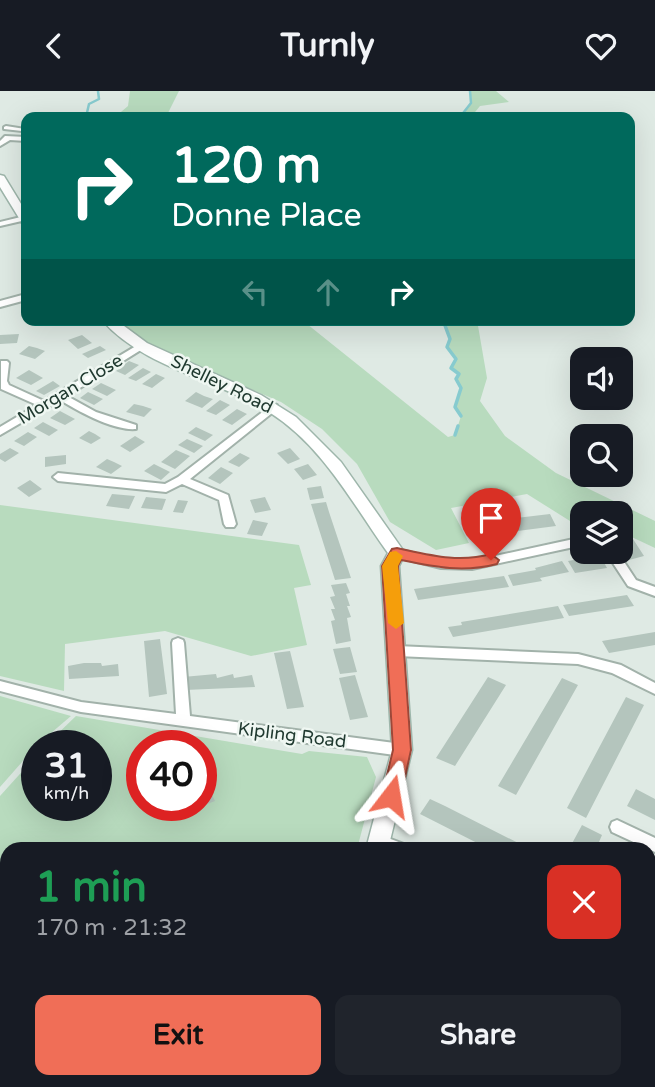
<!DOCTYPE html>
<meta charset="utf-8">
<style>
body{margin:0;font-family:"Varela Round",sans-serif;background:#20242c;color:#f1f3f6;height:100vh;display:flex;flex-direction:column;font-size:26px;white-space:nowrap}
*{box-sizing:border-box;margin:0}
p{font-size:23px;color:#9ea1a6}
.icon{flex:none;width:38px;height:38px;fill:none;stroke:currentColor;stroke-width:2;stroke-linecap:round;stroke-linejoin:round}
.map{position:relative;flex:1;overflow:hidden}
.details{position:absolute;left:0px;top:751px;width:656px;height:247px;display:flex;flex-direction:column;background:#171b24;border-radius:21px 21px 0 0;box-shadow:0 7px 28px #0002}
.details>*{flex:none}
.banner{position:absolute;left:21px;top:21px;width:614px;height:214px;border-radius:14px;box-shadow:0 7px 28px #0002;background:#00695c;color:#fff;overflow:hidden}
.buttons{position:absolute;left:570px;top:256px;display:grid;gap:14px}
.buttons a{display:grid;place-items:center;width:63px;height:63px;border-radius:14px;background:#171b24;box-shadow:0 7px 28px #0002;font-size:35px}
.speed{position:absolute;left:21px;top:639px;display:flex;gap:14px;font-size:35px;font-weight:700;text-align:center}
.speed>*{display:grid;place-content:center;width:91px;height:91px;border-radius:50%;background:#171b24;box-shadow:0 7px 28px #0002;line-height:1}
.speed small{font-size:18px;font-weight:400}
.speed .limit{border:10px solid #d22;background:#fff;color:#111}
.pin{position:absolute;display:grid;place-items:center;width:60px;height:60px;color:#fff;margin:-72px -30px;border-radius:50% 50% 50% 0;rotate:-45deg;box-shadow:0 0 7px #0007}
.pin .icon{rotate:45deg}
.me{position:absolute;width:77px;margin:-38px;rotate:14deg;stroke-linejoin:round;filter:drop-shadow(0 0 5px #0008)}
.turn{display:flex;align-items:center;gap:24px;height:147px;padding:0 35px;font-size:32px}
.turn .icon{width:91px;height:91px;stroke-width:2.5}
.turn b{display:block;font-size:49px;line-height:60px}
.lanes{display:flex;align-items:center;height:66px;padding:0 35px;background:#0003;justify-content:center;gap:35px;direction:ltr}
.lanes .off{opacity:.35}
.round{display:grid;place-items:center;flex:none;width:74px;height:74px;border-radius:14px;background:#20242c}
.head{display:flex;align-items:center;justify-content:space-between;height:119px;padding:0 35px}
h1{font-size:42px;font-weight:700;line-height:52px;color:#1e9e55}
.button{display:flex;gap:14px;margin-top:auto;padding:14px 35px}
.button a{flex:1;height:80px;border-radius:14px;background:#f06e57;color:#111;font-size:28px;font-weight:700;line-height:80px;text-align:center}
.button a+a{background:#20242c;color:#f1f3f6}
header{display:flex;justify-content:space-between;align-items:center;height:91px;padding:0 35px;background:#171b24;font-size:32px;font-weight:700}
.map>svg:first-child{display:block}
</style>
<header><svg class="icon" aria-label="back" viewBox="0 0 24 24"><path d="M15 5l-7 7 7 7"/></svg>Turnly<svg class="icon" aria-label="heart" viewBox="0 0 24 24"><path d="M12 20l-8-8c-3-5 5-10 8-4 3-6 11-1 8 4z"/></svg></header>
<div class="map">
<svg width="655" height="996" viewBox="0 0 655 996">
<rect width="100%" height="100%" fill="#dfeae4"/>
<path fill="#b8dbbe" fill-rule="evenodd" d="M130 0H179L166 26H115L128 15Z
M470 0H496L509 11 480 15 471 26H460L471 12Z
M118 229H302L448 346 455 344 461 325 455 316 461 297 456 288 459 283 451 277 456 268 447 256 450 248 443 229H477L487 287 480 310 505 345 556 382 655 430V457L621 441V422H583V429L570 430 527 403 451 417 469 452 436 459 390 431 357 373 322 338 281 311 146 253Z
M0 414 299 454 311 494 294 497 307 554 251 565 165 540 65 553 64 600 0 585Z
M0 605 71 625 37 654 0 696Z
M76 625 302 663 309 660 367 666 376 686 357 758H7V990L235 991 231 996H0V705L37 664V714H96V654H46ZM142 654H201V714H142Z"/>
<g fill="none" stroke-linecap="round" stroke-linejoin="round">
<path stroke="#87cbcf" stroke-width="2.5" d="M86 26 89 13 99 8 98 0
M460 26 471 12 470 0"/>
<path stroke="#87cbcf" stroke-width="3.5" d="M443 229 450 248 447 256 456 268 451 277 459 283 456 288 461 297 455 316 461 325
M455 344 458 335"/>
</g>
<path fill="#b4c5bd" d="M19 243 17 252 0 253V244Z
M82 244 92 252 78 258 68 249Z
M29 255 37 257 45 260 35 268 19 263Z
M100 255 106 259 88 267 82 263Z
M129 270 139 274 125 284 116 280Z
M143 277 151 281 136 290 128 287Z
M29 279 43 287 31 294 16 287Z
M156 283 165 287 152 297 142 293Z
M53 290 60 295 44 304 36 300Z
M101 292 116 299 107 305 92 298Z
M88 301 103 308 94 314 80 307Z
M196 301 204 305 213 308 202 317 185 310Z
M220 309 230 314 216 324 206 320Z
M134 313 143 315 152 318 144 326 126 321Z
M237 318 247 323 232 334 222 329Z
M60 320 75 328 65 334 50 327Z
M43 331 58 339 49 345 34 337Z
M196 336 213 344 205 350 188 342Z
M89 340 95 343 101 347 91 353 79 347Z
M28 341 37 346 24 355 14 350Z
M135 345 145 351 130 361 120 355Z
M187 348 203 355 194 362 178 354Z
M10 357 19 362 5 371 0 368V363Z
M290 357 300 368 288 373 277 362Z
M176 359 190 365 175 378 161 371Z
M240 362 250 367 239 376 228 371Z
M66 364V373L45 376V366Z
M107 368 114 371 122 375 111 383 96 376Z
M154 373 170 381 161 389 144 380Z
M308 373 317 384 303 389 294 378Z
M221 376 233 382 220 393 208 387Z
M30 389 42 398 29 406 17 397Z
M321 395 324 407 310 409 307 397Z
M112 403 135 405 129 418 106 415Z
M146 406 166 408 162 419 141 417Z
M265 406 271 419 255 422 250 409Z
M178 409 188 410 183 422 173 421Z
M326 411 329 421 351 487 335 489 311 413Z
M550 423 556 435 470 446 464 433Z
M253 429 268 432 262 445 247 443Z
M633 448 644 465 629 469 626 463 622 464 619 460 621 451Z
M600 464 607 477 575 482 568 470Z
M562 470 569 481 540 487 542 490 513 495 508 484 536 479 535 477Z
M504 485 509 496 418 509 414 498Z
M346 492 350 502 346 503 350 515H347L351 526 347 527 351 550 336 553 331 530 335 529 331 518H335L330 506 335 505 331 494Z
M627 504 634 515 569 525 563 514Z
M558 515 564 527 453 546 448 536 462 534 461 531Z
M655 541V554L609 562 602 550Z
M160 548 167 603 149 606 144 550Z
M350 556 357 581 340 583 333 558Z
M290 560 304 616 287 618 274 562Z
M84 572H101L102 575 118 573 119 585 69 588 68 575Z
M216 583 217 587 233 583 234 587 252 584 255 596 185 599 183 586Z
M355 584 368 626 350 629 339 587Z
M488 586 506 594 455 675 436 667Z
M562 587 578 594 516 704 498 695Z
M626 606 644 614 586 727 567 717Z
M204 688 215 710 169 728 162 714H201V690Z
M636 698 655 708V729L627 715Z
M430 708 445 715 530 758H489L420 723Z
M582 734 602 744 596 758H569Z
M649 851 655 854V877L649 874Z
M649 929 655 932V960L649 956Z
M325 990H353L350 996H321Z
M423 990H450L448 996H420Z"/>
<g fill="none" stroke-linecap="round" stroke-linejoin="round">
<g stroke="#a2b2aa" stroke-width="4">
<path id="street" d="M6 35 25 38 22 40 4 38V36Z
M5 45 26 46V50L10 49 0 55V50Z
M25 125 26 129 0 135V131Z
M26 203V209L0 216V210Z
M141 252 146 255 144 257 67 305 96 321 136 334V338C114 340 78 320 60 309L0 344V336L37 314 1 298V270H7L9 272 7 290 9 294 44 310Z
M273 313 277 314V318L190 388 228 404 236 433 234 436H226L224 433 219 409 182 393 166 401 58 390 53 386 58 382 165 393 178 386Z
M583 446V454L472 478 441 477 393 465 391 462 397 458 441 469 472 470Z
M605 460H617L636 489 655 496V505L628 495Z
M178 547 183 549 184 552 190 625 402 653 407 655 409 659 407 663 402 665 81 621 0 600V590L81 611 176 623 172 552 173 549Z
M397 555 578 563 621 574 655 592V603L612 582 578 573 397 565 392 563 391 560 392 557Z
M617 729 655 747V761L612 741 610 736 612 731Z
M380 744 404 753 407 758H380L375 756 372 751 375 746Z
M655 769V792L649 795V772Z
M583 990H602L599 996H581Z
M617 990H642L644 996H620Z"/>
</g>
<g stroke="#9eb6ab" stroke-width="3">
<path id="secondary" d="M0 84 4 85 26 121V133L22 132 0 96Z
M102 229H116L147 252 261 304 296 326 341 371 405 462 399 475 412 659 388 758H366L392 659 381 475 388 462C352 412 323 355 269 321 216 288 144 277 102 229Z
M254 990H281L278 996H252Z"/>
</g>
<use href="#street" fill="#fff" fill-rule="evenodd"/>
<use href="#secondary" fill="#fff" fill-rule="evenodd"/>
</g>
<path fill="#f06e57" stroke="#9c4839" stroke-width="2" d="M397 457C430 464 458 472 491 463L499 469 497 473C463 482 435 476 401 469L398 475 411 659 401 705 398 711H384L382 705 393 659 382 475 392 458Z"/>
<path fill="#f59e0b" d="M396 460 403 465 398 475 404 532 396 538 388 532 382 475 390 461Z"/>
<g text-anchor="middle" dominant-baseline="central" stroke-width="5" stroke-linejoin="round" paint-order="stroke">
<g font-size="18" fill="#203a30" stroke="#eff7f2">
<text transform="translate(222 293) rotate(26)">Shelley Road</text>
<text transform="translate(70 298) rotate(-31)">Morgan Close</text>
<text transform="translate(292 644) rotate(7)">Kipling Road</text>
</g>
</g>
</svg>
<div class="buttons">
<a><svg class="icon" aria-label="sound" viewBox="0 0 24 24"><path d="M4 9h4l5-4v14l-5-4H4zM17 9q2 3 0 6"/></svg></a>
<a><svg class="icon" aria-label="search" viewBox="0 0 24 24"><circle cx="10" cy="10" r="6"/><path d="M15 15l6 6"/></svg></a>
<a><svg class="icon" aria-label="layers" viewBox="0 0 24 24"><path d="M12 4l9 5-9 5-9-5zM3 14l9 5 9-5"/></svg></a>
</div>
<div class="speed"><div>31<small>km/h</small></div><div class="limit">40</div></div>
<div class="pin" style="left:491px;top:469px;background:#d93025"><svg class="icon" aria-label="arrive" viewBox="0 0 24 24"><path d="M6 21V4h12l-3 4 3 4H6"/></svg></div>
<svg class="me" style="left:391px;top:705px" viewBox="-20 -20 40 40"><path d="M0-17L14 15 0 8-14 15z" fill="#f06e57" stroke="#fff" stroke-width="4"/></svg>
<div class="banner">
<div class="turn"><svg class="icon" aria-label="right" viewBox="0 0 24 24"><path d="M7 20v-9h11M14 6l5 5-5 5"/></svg><div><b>120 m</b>Donne Place</div></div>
<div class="lanes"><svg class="icon off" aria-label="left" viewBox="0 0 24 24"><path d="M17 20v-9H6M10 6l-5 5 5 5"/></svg><svg class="icon off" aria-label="ahead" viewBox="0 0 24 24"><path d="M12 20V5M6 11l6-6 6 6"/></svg><svg class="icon" aria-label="right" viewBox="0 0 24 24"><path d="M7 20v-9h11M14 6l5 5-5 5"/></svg></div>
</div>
<section class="details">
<div class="head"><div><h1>1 min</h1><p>170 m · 21:32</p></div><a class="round" style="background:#d93025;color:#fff"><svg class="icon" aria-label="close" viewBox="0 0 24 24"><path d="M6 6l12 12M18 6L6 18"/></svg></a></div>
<div class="button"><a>Exit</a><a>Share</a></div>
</section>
</div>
